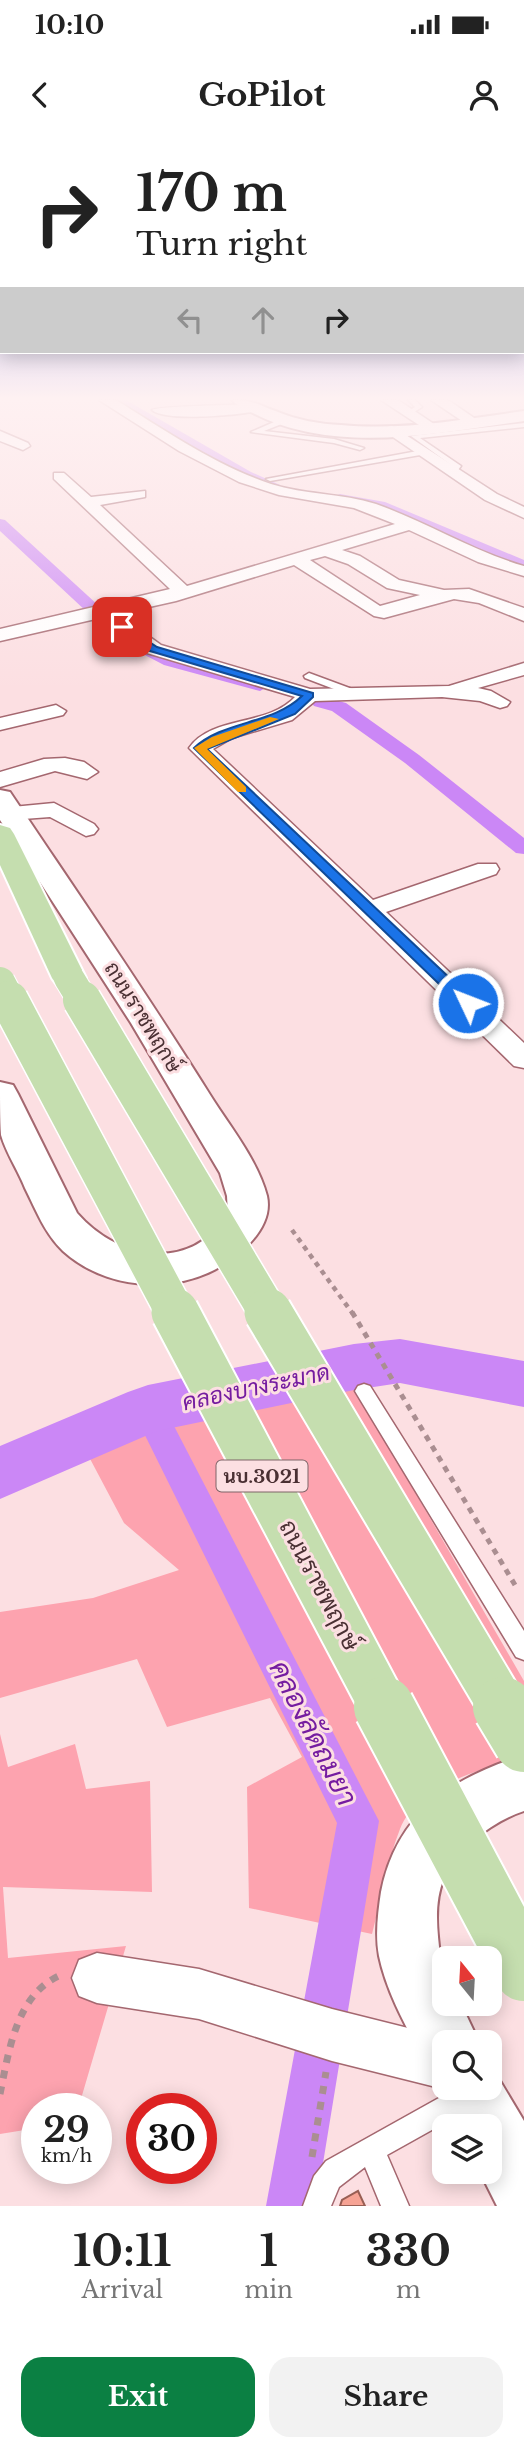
<!DOCTYPE html>
<meta charset="utf-8">
<style>
body{margin:0;font-family:"Libre Baskerville",Sarabun,serif;background:#f2f2f2;color:#222;height:100vh;display:flex;flex-direction:column;font-size:26px;white-space:nowrap}
*{box-sizing:border-box;margin:0}
p{font-size:23px;color:#767676}
.icon{flex:none;width:38px;height:38px;fill:none;stroke:currentColor;stroke-width:2;stroke-linecap:round;stroke-linejoin:round}
.map{position:relative;height:2066px;overflow:hidden}
.details{display:flex;flex-direction:column;background:#fff;flex:1}
.details>*{flex:none}
.hud{position:absolute;left:0px;top:0px;width:525px;height:214px;box-shadow:0 4px 18px #0003;background:#fff;color:#222;overflow:hidden}
.needle{width:46px;rotate:342deg}
.tools{position:absolute;left:432px;top:1806px;display:grid;gap:14px}
.tools a{display:grid;place-items:center;width:70px;height:70px;border-radius:14px;background:#fff;box-shadow:0 4px 18px #0003;font-size:35px}
.speed{position:absolute;left:21px;top:1953px;display:flex;gap:14px;font-size:35px;font-weight:700;text-align:center}
.speed>*{display:grid;place-content:center;width:91px;height:91px;border-radius:50%;background:#fff;box-shadow:0 4px 18px #0003;line-height:1}
.speed small{font-size:18px;font-weight:400}
.speed .limit{border:10px solid #d22;background:#fff;color:#111}
.pin{position:absolute;display:grid;place-items:center;width:60px;height:60px;color:#fff;margin:-30px;border-radius:14px;box-shadow:0 4px 10px #0006}
.me{position:absolute;width:77px;margin:-38px;rotate:313deg;stroke-linejoin:round;filter:drop-shadow(0 0 5px #0008)}
.turn{display:flex;align-items:center;gap:24px;height:147px;padding:0 21px;font-size:32px}
.turn .icon{width:91px;height:91px;stroke-width:2.5}
.turn b{display:block;font-size:49px;line-height:60px}
.lanes{display:flex;align-items:center;height:66px;padding:0 21px;background:#0003;justify-content:center;gap:35px;direction:ltr}
.lanes .off{opacity:.35}
.eta{display:flex;justify-content:space-evenly;align-items:center;height:119px;text-align:center}
.eta b{font-size:42px;font-weight:700;line-height:49px}
.action{display:flex;gap:14px;margin-top:auto;padding:14px 21px}
.action a{flex:1;height:80px;border-radius:21px;background:#0b8043;color:#fff;font-size:28px;font-weight:700;line-height:80px;text-align:center}
.action a+a{background:#f2f2f2;color:#222}
.status{display:flex;justify-content:space-between;align-items:center;height:49px;padding:0 35px;background:#fff;direction:ltr}
.status svg{height:19px;fill:currentColor}
header{display:flex;justify-content:space-between;align-items:center;height:91px;padding:0 21px;background:#fff;font-size:32px;font-weight:700}
.map>svg:first-child{display:block}
</style>
<div class="status"><b>10:10</b><svg viewBox="0 0 49 12"><path d="M0 12V9h3v3zM5 12V6h3v6zM10 12V3h3v9zM15 12V0h3v12zM26 1h20v11H26zM47 4h2v5h-2z"/></svg></div>
<header><svg class="icon" aria-label="back" viewBox="0 0 24 24"><path d="M15 5l-7 7 7 7"/></svg>GoPilot<svg class="icon" aria-label="person" viewBox="0 0 24 24"><circle cx="12" cy="8" r="4"/><path d="M4 21q1-7 8-7t8 7"/></svg></header>
<div class="map">
<svg width="524" height="2066" viewBox="0 0 524 2066">
<rect width="100%" height="100%" fill="#fcdfe2"/>
<path fill="#fda3af" d="M348 1236 524 1541V1619C483 1627 417 1646 400 1689 387 1722 381 1760 372 1794L249 1768 247 1647 302 1617 270 1558 167 1587 137 1519 0 1558V1472L93 1458 179 1430 124 1383 88 1315 137 1289Z
M0 1594 8 1627 75 1604 86 1649 150 1641 152 1752 3 1747 8 1818 126 1806 78 1969H37V1988L0 1994Z"/>
<g fill="none" stroke-linecap="round" stroke-linejoin="round">
<path fill="#cb87f6" fill-rule="evenodd" d="M111 260H126L251 332 280 345 273 349 241 338Z
M340 354 385 362 524 420V431L376 369 335 361 333 358Z
M0 379 5 380 99 466V472H87L0 391Z
M122 491 176 518 266 542 269 546 260 551 164 525 116 500 113 496Z
M320 556 346 563 419 615 524 698V714L516 713 405 623 332 571 314 566 311 562Z
M148 1255 160 1259 379 1681 316 2066H266L337 1683 132 1269 136 1259Z"/>
<path fill="#cb87f6" fill-rule="evenodd" d="M400 1199 524 1221V1267L400 1243 354 1250 157 1291 0 1359V1306L128 1252 148 1245 354 1204Z"/>
</g>
<path fill="#f6a394" stroke="#985e53" stroke-width="2" d="M358 2051 365 2066H340L342 2060Z"/>
<g fill="none" stroke-linecap="round" stroke-linejoin="round">
<g stroke="#a4676f" stroke-width="3">
<path id="lane" d="M408 260H415L422 267 411 274H407V272L415 267Z
M281 279 284 283 264 291 334 299 364 308 360 310 334 303 251 292Z
M524 283V287L420 298 461 326 458 330 411 296Z
M423 310 426 314 270 341 266 339Z
M309 533 363 553 364 555 355 557 305 538 304 536Z
M364 1244 370 1246 524 1491V1520L516 1517 358 1256 355 1251 358 1246Z
M455 1949H473L477 1958 473 1967 387 2015 409 2066H381L365 2027 339 2047 331 2066H303L314 2036 326 2021Z"/>
</g>
<g stroke="#a4676f" stroke-width="3">
<path id="street" d="M99 260H116C166 291 215 325 271 344 305 355 342 353 376 364 427 382 472 411 524 426V436L478 422 409 390 342 410 360 416 399 440 444 450 469 449 524 468V481L479 463 454 459 384 478 374 476 294 425 176 461 118 474 161 505 310 549 449 546 524 523V535L478 548 491 551 510 562 507 566 500 568 480 561 442 557 315 561 292 580 232 598 213 609 373 760 478 724H496L499 729 496 734 386 772 524 903V928L514 926 189 608C212 575 267 587 295 557L147 513 132 505 100 478 0 501V489L170 449 54 339V333H64L91 357 145 351V357L100 365 187 446 395 384 354 368 279 355 239 342 179 311ZM325 416 348 424 387 448 420 455 380 466 310 420Z
M381 260H398L437 286 425 289Z
M431 260H448L480 282 468 285Z
M252 264 257 265V271C238 275 166 282 152 270 157 266 237 265 252 264Z
M392 286 497 354 524 367V378L485 360 387 293V287Z
M0 291 28 303 30 306 23 310 0 301Z
M56 565 66 571 63 575 0 590V578Z
M65 618 84 622 98 632 87 639 55 631 0 647V632L44 619Z
M54 663 94 684 98 689 94 694 86 696 50 677 10 680 0 675 2 668Z
M97 1813 199 1829 332 1869 444 1897 457 1902H444V1948H447L444 1949 332 1921 199 1879 97 1863 79 1856 72 1838 79 1820Z"/>
</g>
<g stroke="#a4676f" stroke-width="4">
<path id="secondary" d="M232 260C254 260 258 265 278 272 297 280 320 284 341 285 402 291 464 279 524 271V281C438 293 336 315 255 274 247 270 238 267 232 260Z
M0 650 10 652 14 658C79 755 145 851 207 950 227 983 257 1018 267 1056 271 1074 262 1090 250 1103 203 1155 115 1158 63 1111 45 1094 36 1070 25 1048 18 1030 6 1013 1 995 0 980 0 958 0 942L13 945 18 954 77 1073C118 1120 190 1134 228 1074L227 1056 220 1033 131 883 0 680Z
M524 1615V1671C505 1677 488 1688 472 1701 416 1749 444 1802 444 1864H461L479 1902H444V1932L426 1924C408 1890 387 1854 379 1816 375 1795 378 1772 381 1752 397 1672 452 1638 524 1615Z
M490 1924 524 1981V2066H497L480 2032H490V1986H456L439 1948 444 1934V1948H490Z"/>
</g>
<g stroke="#fff" stroke-width="4">
<path id="primary" d="M0 685 10 688 14 694 86 838 81 845 69 848 57 845 52 838 0 725Z"/>
</g>
<path stroke="#aa8e91" stroke-width="4.5" stroke-dasharray="5 5" stroke-linecap="butt" d="M292 1090 353 1174"/>
<path stroke="#aa8e91" stroke-width="5" stroke-dasharray="6 6" stroke-linecap="butt" d="M352 1172 515 1445"/>
<path stroke="#aa8e91" stroke-width="7" stroke-dasharray="8 8" stroke-linecap="butt" d="M0 1954C9 1911 16 1854 61 1835
M312 2017 326 1932"/>
<use href="#lane" fill="#fff" fill-rule="evenodd"/>
<use href="#street" fill="#fff" fill-rule="evenodd"/>
<use href="#secondary" fill="#fff" fill-rule="evenodd"/>
<use href="#primary" fill="#c5deaf" fill-rule="evenodd"/>
<g stroke="#fff" stroke-width="32" stroke-linecap="butt">
<path id="primary-bridge-far3" d="M69 838 83 861
M0 842 10 861"/>
</g>
<g stroke="#fff" stroke-width="41" stroke-linecap="butt">
<path id="primary-bridge-far2" d="M9 860 176 1174
M82 860 269 1174"/>
</g>
<g stroke="#fff" stroke-width="51" stroke-linecap="butt">
<path id="primary-bridge-far1" d="M175 1172 385 1569
M268 1172 504 1569"/>
</g>
<g stroke="#fff" stroke-width="64" stroke-linecap="butt">
<path id="primary-bridge" d="M384 1567 524 1831
M503 1567 524 1602"/>
</g>
<use href="#primary-bridge-far3" stroke="#c5deaf" stroke-width="30"/>
<use href="#primary-bridge-far2" stroke="#c5deaf" stroke-width="38"/>
<use href="#primary-bridge-far1" stroke="#c5deaf" stroke-width="47"/>
<use href="#primary-bridge" stroke="#c5deaf" stroke-width="60"/>
</g>
<linearGradient id="sky" x2="0" y2="1"><stop stop-color="#9ca2ee"/><stop offset="0.47" stop-color="#fef1f2"/><stop offset="1" stop-color="#fef1f2" stop-opacity="0"/></linearGradient>
<rect width="524" height="550" fill="url(#sky)"/>
<path fill="#1a73e8" stroke="#114b97" stroke-width="2" d="M122 484 157 507 313 553V557L295 574 207 609 473 860V867H463L194 608C224 580 272 585 302 556L150 511 118 489Z"/>
<path fill="#f59e0b" d="M270 577 279 579 207 609 246 647V652H238L194 608 212 597Z"/>
<g text-anchor="middle" dominant-baseline="central" stroke-width="6" stroke-linejoin="round" paint-order="stroke">
<rect fill="#fcdfe2" stroke="#7f6468" stroke-width="2" x="216.5" y="1320.5" width="91" height="31" rx="5"/>
<g font-size="19" font-weight="bold" fill="#4a3033">
<text x="262" y="1336">นบ.3021</text>
</g>
<g font-size="21" fill="#4a3033" stroke="#fcdfe2">
<text transform="translate(143 877) rotate(58)">ถนนราชพฤกษ์</text>
</g>
<g font-size="23" font-style="italic" fill="#751ca0" stroke="#fcdfe2">
<text transform="translate(256 1247) rotate(-12)">คลองบางระมาด</text>
</g>
<g font-size="24" fill="#4a3033" stroke="#fcdfe2">
<text transform="translate(320 1445) rotate(62)">ถนนราชพฤกษ์</text>
</g>
<g font-size="28" font-style="italic" fill="#751ca0" stroke="#fcdfe2">
<text transform="translate(313 1593) rotate(63)">คลองลัดถมยา</text>
</g>
</g>
</svg>
<div class="tools">
<a><svg class="needle" viewBox="-14 -14 28 28"><path d="M0-13l5 13h-10z" fill="#e53935"/><path d="M0 13l5-13h-10z" fill="#767676"/></svg></a>
<a><svg class="icon" aria-label="search" viewBox="0 0 24 24"><circle cx="10" cy="10" r="6"/><path d="M15 15l6 6"/></svg></a>
<a><svg class="icon" aria-label="layers" viewBox="0 0 24 24"><path d="M12 4l9 5-9 5-9-5zM3 14l9 5 9-5"/></svg></a>
</div>
<div class="speed"><div>29<small>km/h</small></div><div class="limit">30</div></div>
<div class="pin" style="left:122px;top:487px;background:#d93025"><svg class="icon" aria-label="arrive" viewBox="0 0 24 24"><path d="M6 21V4h12l-3 4 3 4H6"/></svg></div>
<svg class="me" style="left:468px;top:863px" viewBox="-20 -20 40 40"><circle r="17" fill="#1a73e8" stroke="#fff" stroke-width="3"/><path d="M0-11L8 9 0 5-8 9z" fill="#fff"/></svg>
<div class="hud">
<div class="turn"><svg class="icon" aria-label="right" viewBox="0 0 24 24"><path d="M7 20v-9h11M14 6l5 5-5 5"/></svg><div><b>170 m</b>Turn right</div></div>
<div class="lanes"><svg class="icon off" aria-label="left" viewBox="0 0 24 24"><path d="M17 20v-9H6M10 6l-5 5 5 5"/></svg><svg class="icon off" aria-label="ahead" viewBox="0 0 24 24"><path d="M12 20V5M6 11l6-6 6 6"/></svg><svg class="icon" aria-label="right" viewBox="0 0 24 24"><path d="M7 20v-9h11M14 6l5 5-5 5"/></svg></div>
</div>
</div>
<section class="details">
<div class="eta">
<div><b>10:11</b><p>Arrival</p></div>
<div><b>1</b><p>min</p></div>
<div><b>330</b><p>m</p></div>
</div>
<div class="action"><a>Exit</a><a>Share</a></div>
</section>
